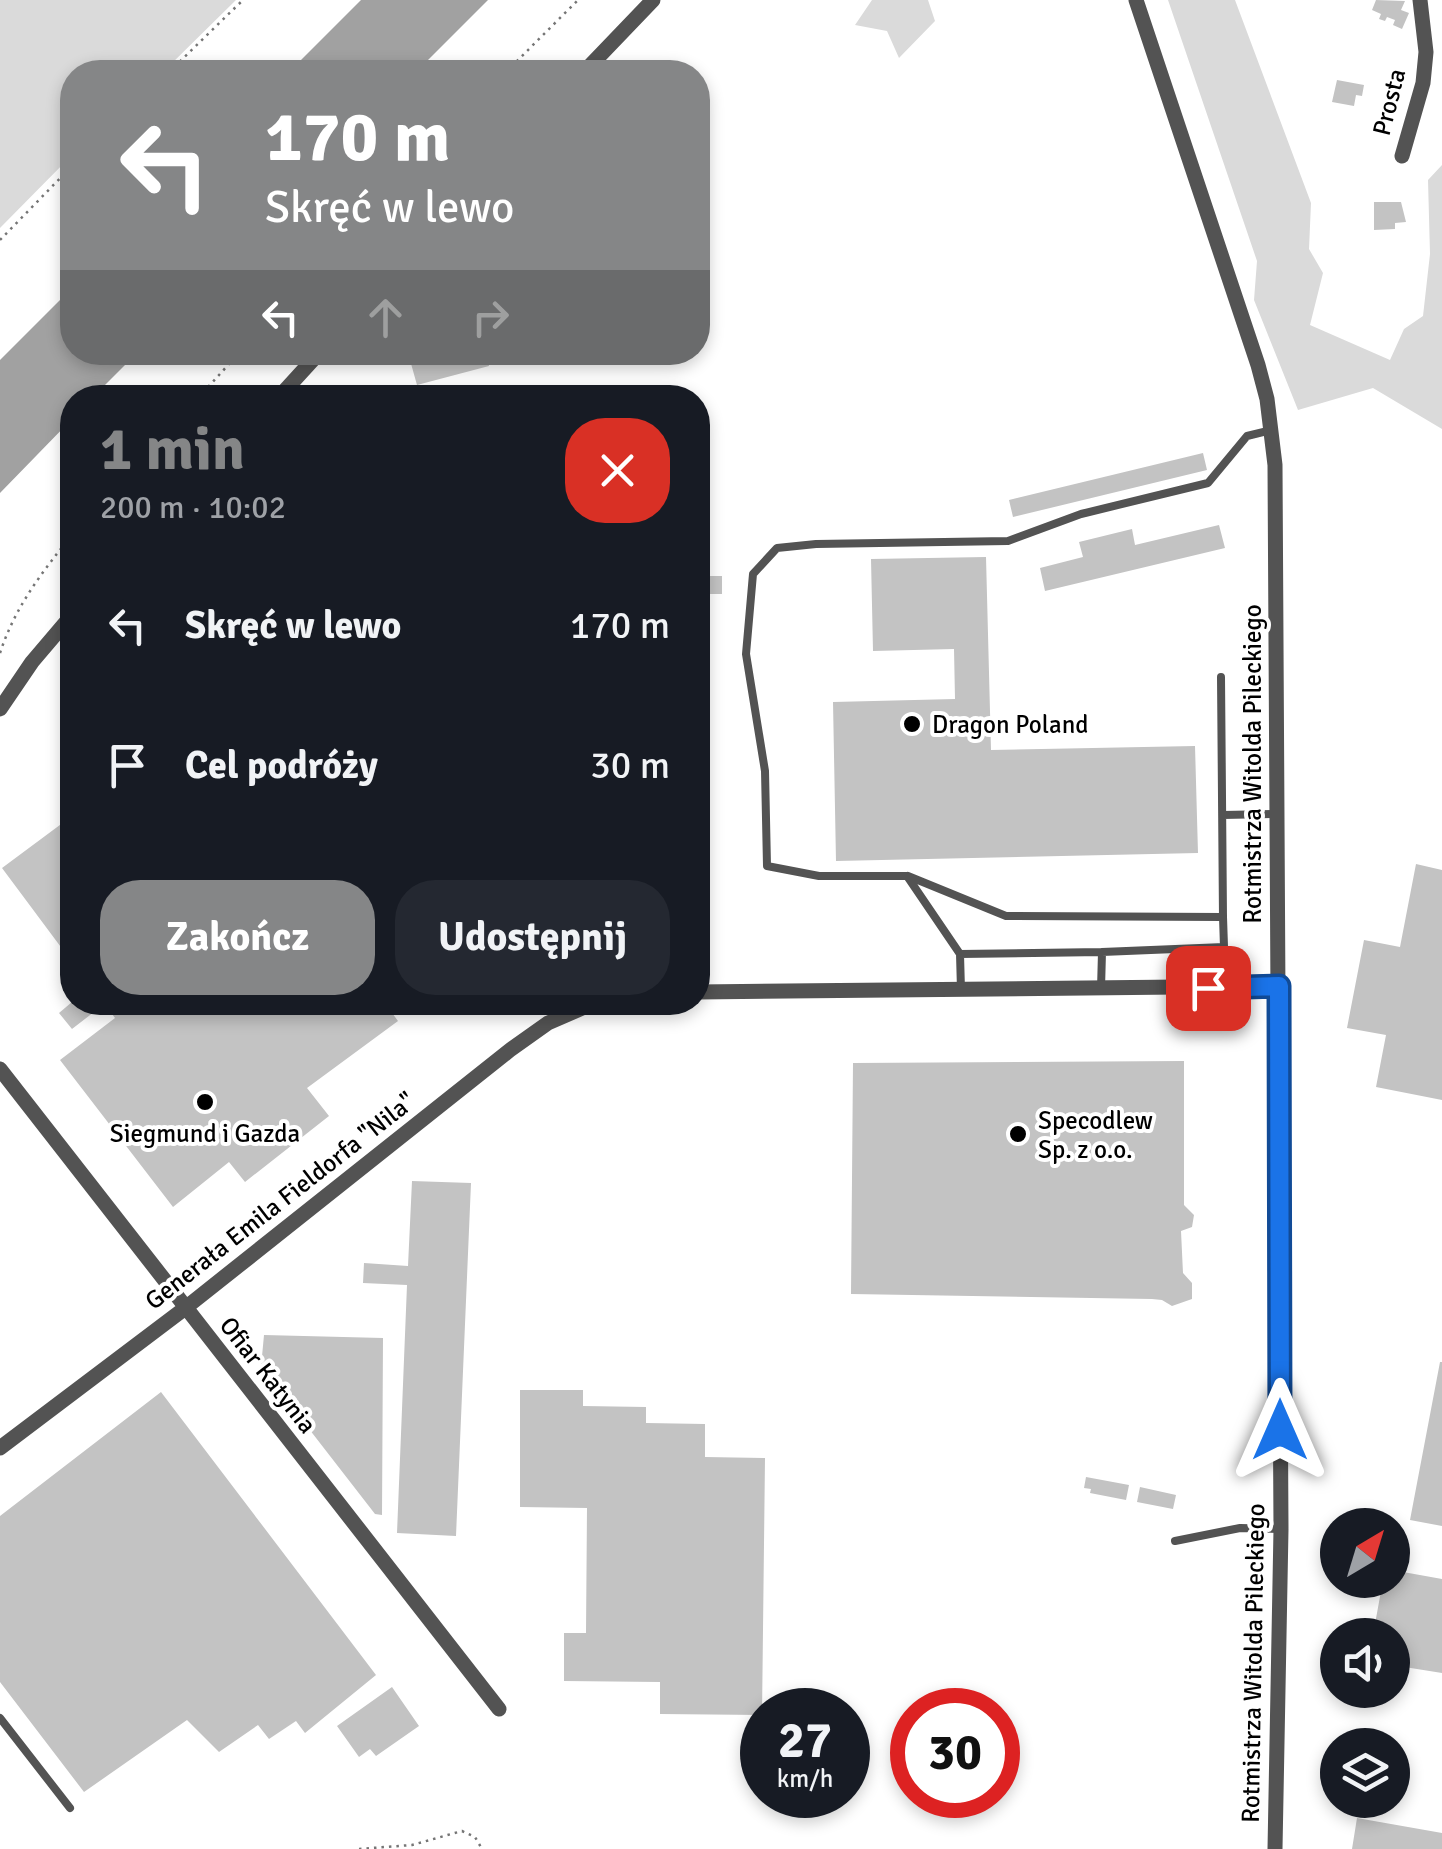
<!DOCTYPE html>
<html lang="pl">
<meta charset="utf-8">
<style>
body{margin:0;font-family:Signika,sans-serif;background:#242831;color:#f1f3f6;height:100vh;display:flex;flex-direction:column;font-size:38px;white-space:nowrap}
*{box-sizing:border-box;margin:0}
p{font-size:32px;color:#9ea1a6}
.icon{flex:none;width:55px;height:55px;fill:none;stroke:currentColor;stroke-width:2;stroke-linecap:round;stroke-linejoin:round}
.map{position:relative;flex:1;overflow:hidden}
.drawer{position:absolute;left:60px;top:385px;width:650px;height:630px;display:flex;flex-direction:column;background:#171b24;border-radius:40px;box-shadow:0 5px 15px #0003}
.drawer>*{flex:none}
.top-card{position:absolute;left:60px;top:60px;width:650px;height:305px;border-radius:40px;box-shadow:0 5px 15px #0003;background:#858687;color:#fff;overflow:hidden}
.needle{width:65px;rotate:38deg}
.controls{position:absolute;left:1320px;top:1508px;display:grid;gap:20px}
.controls a{display:grid;place-items:center;width:90px;height:90px;border-radius:50%;background:#171b24;box-shadow:0 5px 15px #0003;font-size:50px}
.speed{position:absolute;left:740px;top:1688px;display:flex;gap:20px;font-size:50px;font-weight:700;text-align:center}
.speed>*{display:grid;place-content:center;width:130px;height:130px;border-radius:50%;background:#171b24;box-shadow:0 5px 15px #0003;line-height:1}
.speed small{font-size:25px;font-weight:400}
.speed .limit{border:15px solid #d22;background:#fff;color:#111}
.pin{position:absolute;display:grid;place-items:center;width:85px;height:85px;color:#fff;margin:-42px;border-radius:20px;box-shadow:0 5px 15px #0006}
.me{position:absolute;width:110px;margin:-55px;rotate:0deg;stroke-linejoin:round;filter:drop-shadow(0 0 8px #0008)}
.turn{display:flex;align-items:center;gap:35px;height:210px;padding:0 40px;font-size:45px}
.turn .icon{width:130px;height:130px;stroke-width:2.5}
.turn b{display:block;font-size:70px;line-height:85px}
.lanes{display:flex;align-items:center;height:95px;padding:0 40px;background:#0003;justify-content:center;gap:50px;direction:ltr}
.lanes .off{opacity:.35}
.round{display:grid;place-items:center;flex:none;width:105px;height:105px;border-radius:40px;background:#242831}
.headline{display:flex;align-items:center;justify-content:space-between;height:170px;padding:0 40px}
h1{font-size:60px;font-weight:800;line-height:75px;color:#858687}
.cta{display:flex;gap:20px;margin-top:auto;padding:20px 40px}
.cta a{flex:1;height:115px;border-radius:40px;background:#858687;color:#fff;font-size:40px;font-weight:800;line-height:115px;text-align:center}
.cta a+a{background:#242831;color:#f1f3f6}
ul{padding:0;list-style:none}
li{display:flex;align-items:center;gap:30px;height:140px;padding:0 40px}
li div{flex:1}
li b{display:block;font-size:38px}
li em{font-style:normal}
.map>svg:first-child{display:block}
</style>
<div class="map">
<svg width="1442" height="1849" viewBox="0 0 1442 1849">
<rect width="100%" height="100%" fill="#fff"/>
<path fill="#dadada" d="M0 0H236L163 72H72V155L0 228Z
M872 0H928L935 21 899 58 887 31 855 25Z
M1168 0H1235L1311 203 1309 249 1323 273 1310 325 1390 360 1404 329 1423 316 1430 254 1428 180 1442 165V429L1373 388 1298 410 1254 300 1257 261Z"/>
<path fill="#a1a1a1" d="M361 0H488L416 72H289Z
M72 288V352L137 353 93 397 72 398V419L0 493V360Z"/>
<path fill="#c3c3c3" d="M1376 0 1405 1 1401 10 1409 13 1402 29 1393 25 1395 20 1387 17 1385 21 1379 19 1381 14 1372 10Z
M1337 80 1364 85 1362 96 1356 95 1354 106 1332 102Z
M1374 202H1401L1406 222 1395 223V229L1374 230Z
M438 352H486L489 366 417 385 410 360Z
M1203 453 1207 470 1013 517 1009 500Z
M1219 525 1225 548 1045 591 1040 568 1083 557 1079 542 1132 529 1135 545Z
M986 557 991 750 1195 746 1198 853 836 861 833 702 955 699 954 649 873 651 871 559Z
M698 576H722V594H698Z
M72 816V962L2 868Z
M1416 864 1442 870V1100L1376 1087 1386 1035 1347 1028 1364 940 1400 947Z
M72 1002H101L103 1005 72 1029 59 1013Z
M103 1002H384L398 1021 307 1088 329 1116 245 1182 229 1162 173 1207 60 1060 115 1018Z
M1184 1061V1205L1194 1215 1192 1227 1181 1231 1183 1273 1192 1283V1299L1172 1306 1162 1300 1152 1299 851 1294 853 1063Z
M412 1181 471 1183 456 1536 397 1533 407 1285 363 1283 364 1263 408 1266Z
M264 1335 383 1338 382 1515 375 1514 261 1367Z
M1440 1362H1442V1526L1410 1520Z
M520 1390H583V1406L646 1407V1423L705 1424V1457L765 1458 762 1715 660 1714V1682L564 1681V1633H586L587 1508 520 1507Z
M161 1392 376 1675 305 1733 296 1721 269 1739 258 1725 219 1752 187 1720 84 1792 0 1682V1516Z
M1086 1477 1129 1485 1126 1500 1090 1493 1091 1489 1084 1488Z
M1140 1487 1176 1495 1173 1509 1137 1502Z
M1392 1570 1442 1579V1673L1392 1665V1635H1373L1383 1580H1392Z
M392 1687 419 1726 376 1756 370 1749 359 1757 337 1726Z
M1357 1818 1442 1833V1849H1352Z"/>
<g fill="none" stroke-linecap="round" stroke-linejoin="round">
<path stroke="#757575" stroke-width="2.5" stroke-dasharray="2.5 5" stroke-linecap="butt" d="M169 72 243 0
M506 72 578 0
M0 240 72 166
M198 398 240 352
M0 653C15 607 42 572 72 535
M359 1849 412 1845 462 1831 475 1837 482 1849"/>
<path stroke="#535353" stroke-width="8" d="M1221 677 1223 917
M1223 815 1277 814
M908 876 1006 916 1223 917 1224 947 1102 952
M960 954 1102 952 1101 989
M961 990 960 954 907 876H819L767 866 765 771 746 654 753 574 777 548 816 544 1008 541 1081 514 1208 483 1247 436 1272 430
M1175 1541 1240 1528 1281 1529
M0 1718 70 1808"/>
<path stroke="#535353" stroke-width="15" d="M1136 0 1258 365 1267 399 1275 465 1281 1529 1275 1849
M584 72 653 0
M1402 156 1423 83 1426 52 1420 0
M278 398 320 352
M0 709 32 662 72 615
M698 992 1279 986
M0 1069 499 1709
M0 1448 184 1309 510 1050 548 1023 596 1002"/>
</g>
<g fill="none" stroke-linecap="round" stroke-linejoin="round">
<g stroke="#114b97" stroke-width="25">
<path id="route" d="M1208 988 1279 986 1280 1430"/>
</g>
<use href="#route" stroke="#1a73e8" stroke-width="18"/>
</g>
<g fill="#000" stroke="#fff" stroke-width="4">
<circle cx="912" cy="724" r="10"/>
<circle cx="205" cy="1102" r="10"/>
<circle cx="1018" cy="1134" r="10"/>
</g>
<g text-anchor="middle" dominant-baseline="central" stroke-width="8" stroke-linejoin="round" paint-order="stroke">
<g font-size="25" fill="#000" stroke="#fff">
<text transform="translate(1389 102) rotate(-76)">Prosta</text>
<text transform="translate(1252 764) rotate(-90)">Rotmistrza Witolda Pileckiego</text>
<text transform="translate(280 1201) rotate(-38)">Generała Emila Fieldorfa "Nila"</text>
<text transform="translate(268 1375) rotate(52)">Ofiar Katynia</text>
<text transform="translate(1253 1663) rotate(-89)">Rotmistrza Witolda Pileckiego</text>
</g>
<g font-size="25" fill="#000" stroke="#fff" text-anchor="start">
<text x="932" y="724">Dragon Poland</text>
<text x="1038" y="1120">Specodlew<tspan x="1038" dy="29">Sp. z o.o.</tspan></text>
<text x="205" y="1133" text-anchor="middle">Siegmund i Gazda</text>
</g>
</g>
</svg>
<div class="controls">
<a><svg class="needle" viewBox="-14 -14 28 28"><path d="M0-13l5 13h-10z" fill="#e53935"/><path d="M0 13l5-13h-10z" fill="#9ea1a6"/></svg></a>
<a><svg class="icon" aria-label="sound" viewBox="0 0 24 24"><path d="M4 9h4l5-4v14l-5-4H4zM17 9q2 3 0 6"/></svg></a>
<a><svg class="icon" aria-label="layers" viewBox="0 0 24 24"><path d="M12 4l9 5-9 5-9-5zM3 14l9 5 9-5"/></svg></a>
</div>
<div class="speed"><div>27<small>km/h</small></div><div class="limit">30</div></div>
<div class="pin" style="left:1208px;top:988px;background:#d93025"><svg class="icon" aria-label="arrive" viewBox="0 0 24 24"><path d="M6 21V4h12l-3 4 3 4H6"/></svg></div>
<svg class="me" style="left:1280px;top:1430px" viewBox="-20 -20 40 40"><path d="M0-17L14 15 0 8-14 15z" fill="#1a73e8" stroke="#fff" stroke-width="4"/></svg>
<div class="top-card">
<div class="turn"><svg class="icon" aria-label="left" viewBox="0 0 24 24"><path d="M17 20v-9H6M10 6l-5 5 5 5"/></svg><div><b>170 m</b>Skręć w lewo</div></div>
<div class="lanes"><svg class="icon" aria-label="left" viewBox="0 0 24 24"><path d="M17 20v-9H6M10 6l-5 5 5 5"/></svg><svg class="icon off" aria-label="ahead" viewBox="0 0 24 24"><path d="M12 20V5M6 11l6-6 6 6"/></svg><svg class="icon off" aria-label="right" viewBox="0 0 24 24"><path d="M7 20v-9h11M14 6l5 5-5 5"/></svg></div>
</div>
<section class="drawer">
<div class="headline"><div><h1>1 min</h1><p>200 m · 10:02</p></div><a class="round" style="background:#d93025;color:#fff"><svg class="icon" aria-label="close" viewBox="0 0 24 24"><path d="M6 6l12 12M18 6L6 18"/></svg></a></div>
<ul>
<li><svg class="icon" aria-label="left" viewBox="0 0 24 24"><path d="M17 20v-9H6M10 6l-5 5 5 5"/></svg><div><b>Skręć w lewo</b></div><em>170 m</em></li>
<li><svg class="icon" aria-label="arrive" viewBox="0 0 24 24"><path d="M6 21V4h12l-3 4 3 4H6"/></svg><div><b>Cel podróży</b></div><em>30 m</em></li>
</ul>
<div class="cta"><a>Zakończ</a><a>Udostępnij</a></div>
</section>
</div>
